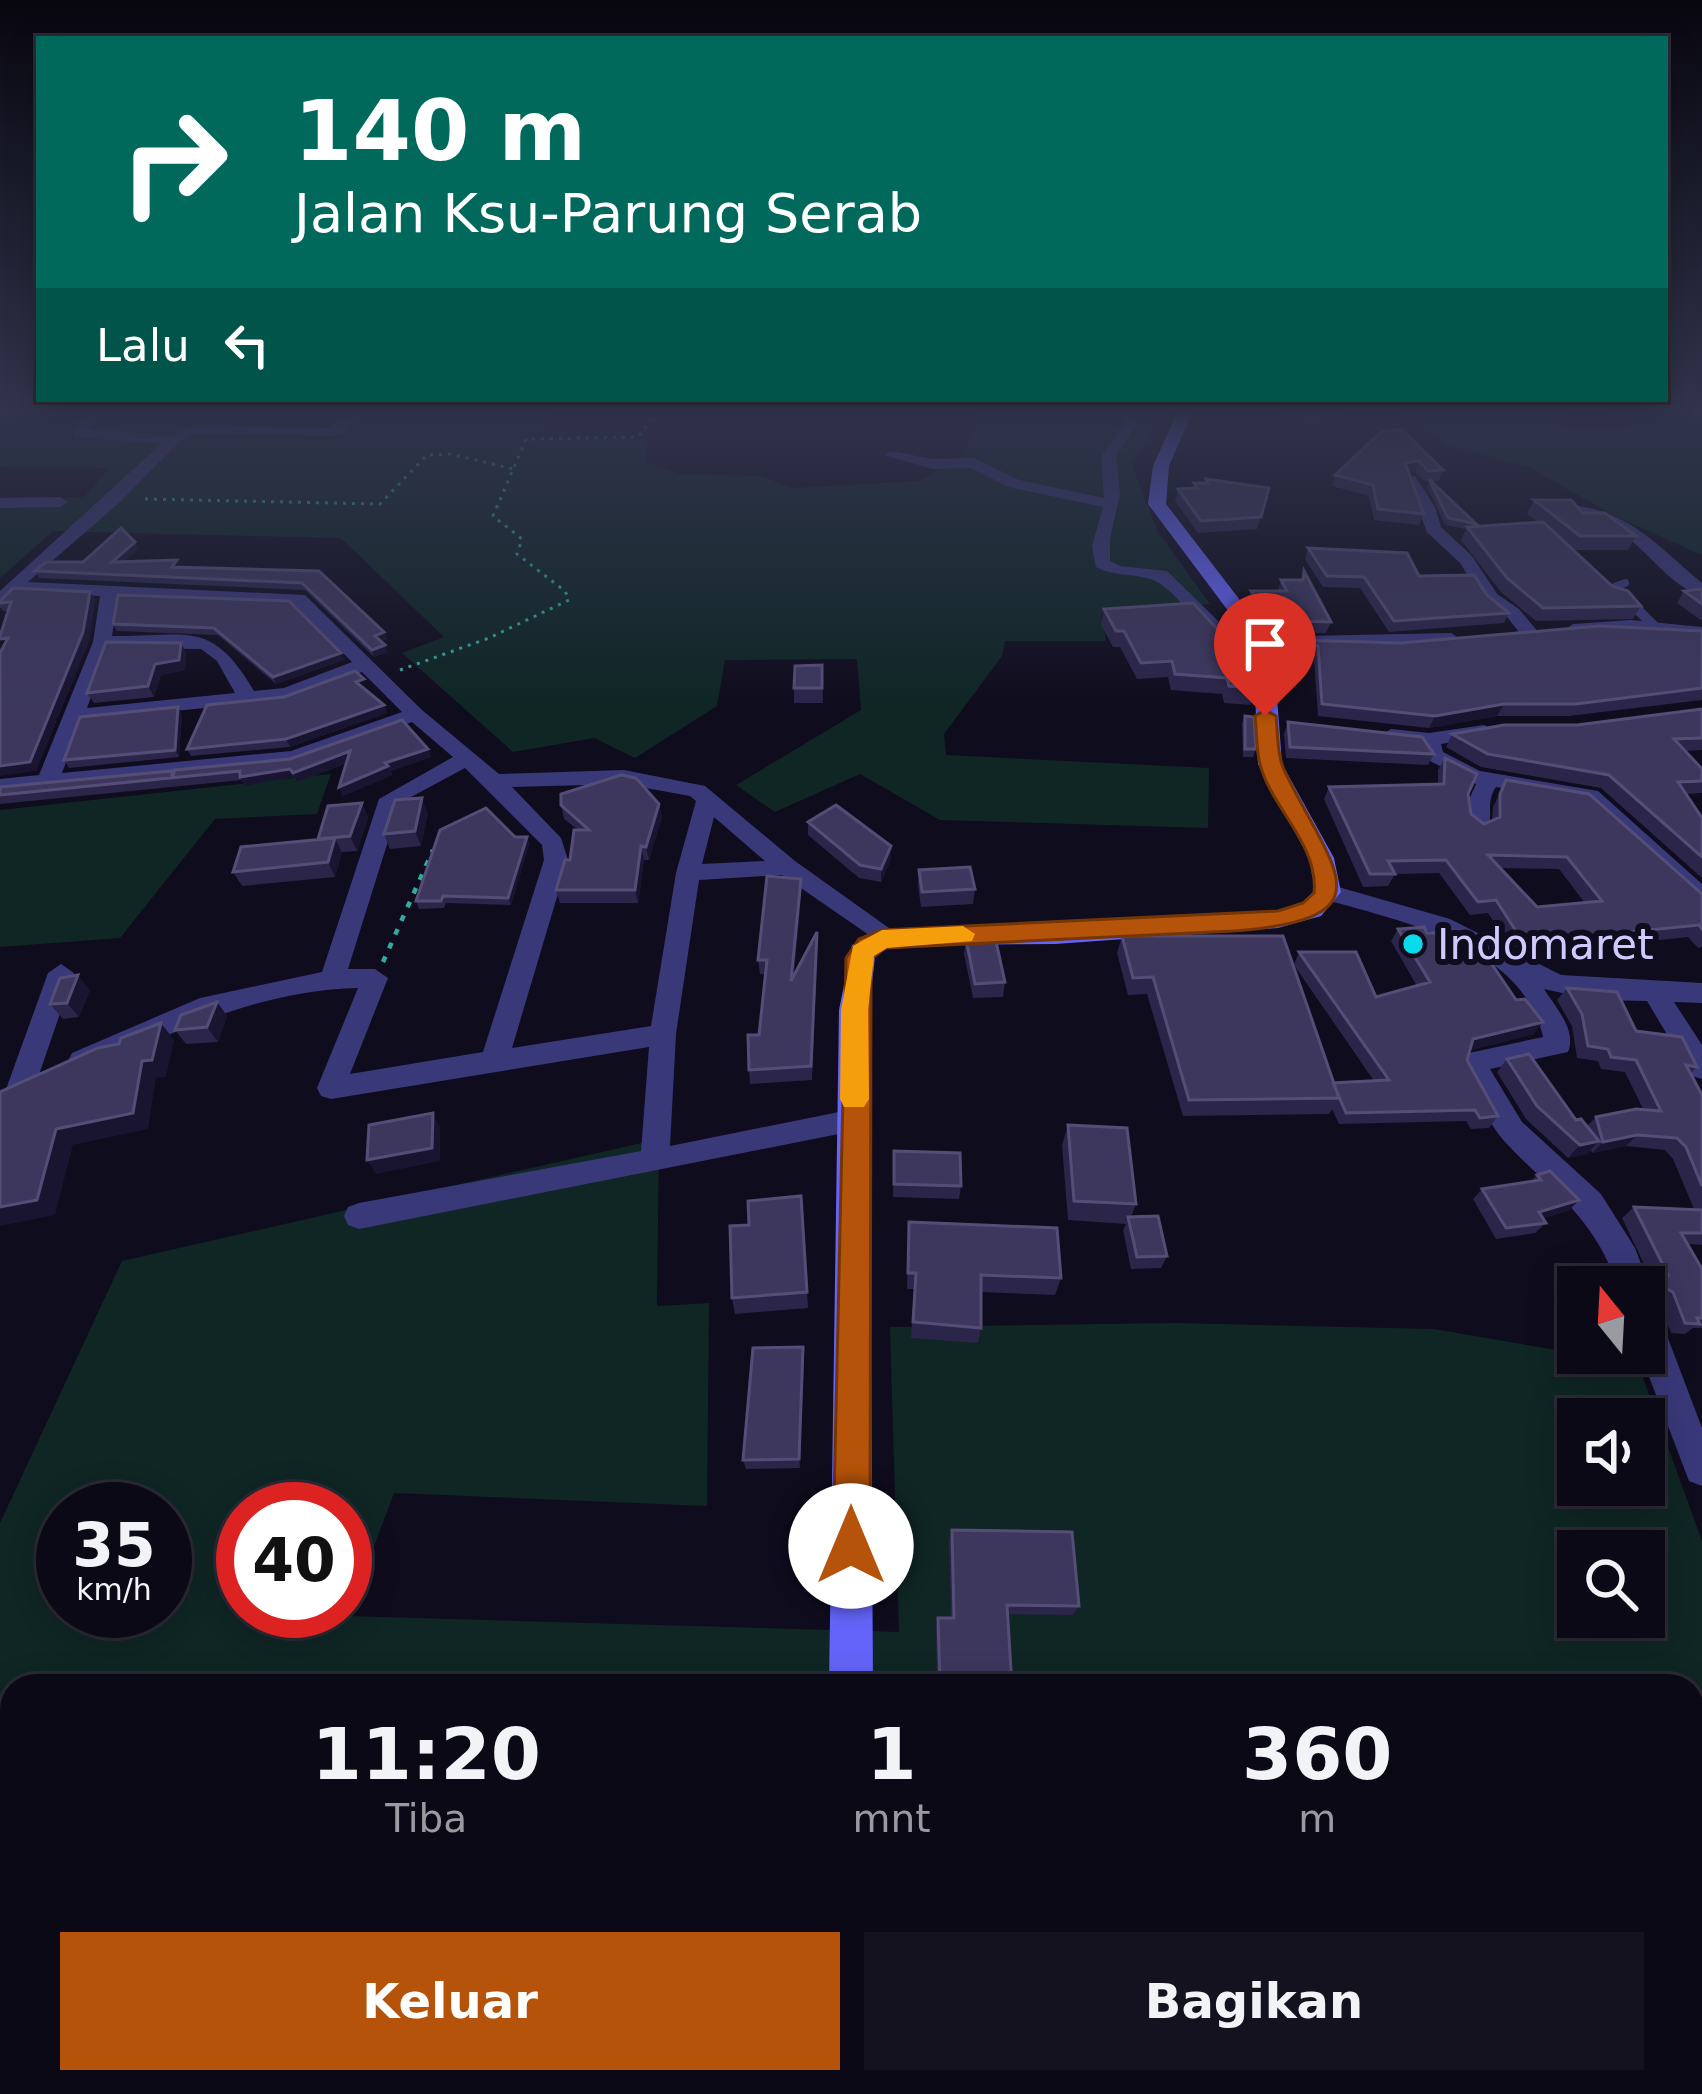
<!DOCTYPE html>
<html lang="id">
<style>
body{margin:0;font-family:"DejaVu Sans",sans-serif;background:#14121f;color:#f1f3f6;height:100vh;display:flex;flex-direction:column;font-size:45px;white-space:nowrap}
*{box-sizing:border-box;margin:0}
p{font-size:39px;color:#9a9aa1}
.icon{flex:none;width:66px;height:66px;fill:none;stroke:currentColor;stroke-width:2;stroke-linecap:round;stroke-linejoin:round}
.map{position:relative;flex:1;overflow:hidden}
.drawer{position:absolute;left:0px;top:1674px;width:1704px;height:420px;display:flex;flex-direction:column;background:#0b0916;border-radius:36px 36px 0 0;box-shadow:0 6px 30px #0003,0 0 0 3px #2b2a35}
.drawer>*{flex:none}
.guide{position:absolute;left:36px;top:36px;width:1632px;height:366px;border-radius:0px;box-shadow:0 6px 30px #0003,0 0 0 3px #2b2a35;background:#00695c;color:#fff;overflow:hidden}
.needle{width:78px;rotate:342deg}
.tools{position:absolute;left:1557px;top:1266px;display:grid;gap:24px}
.tools a{display:grid;place-items:center;width:108px;height:108px;border-radius:0px;background:#0b0916;box-shadow:0 6px 30px #0003,0 0 0 3px #2b2a35;font-size:60px}
.speed{position:absolute;left:36px;top:1482px;display:flex;gap:24px;font-size:60px;font-weight:700;text-align:center}
.speed>*{display:grid;place-content:center;width:156px;height:156px;border-radius:50%;background:#0b0916;box-shadow:0 6px 30px #0003,0 0 0 3px #2b2a35;line-height:1}
.speed small{font-size:30px;font-weight:400}
.speed .limit{border:18px solid #d22;background:#fff;color:#111}
.pin{position:absolute;display:grid;place-items:center;width:102px;height:102px;color:#fff;margin:-123px -51px;border-radius:50% 50% 50% 0;rotate:-45deg;box-shadow:0 0 12px #0007}
.pin .icon{rotate:45deg}
.me{position:absolute;width:132px;margin:-66px;rotate:0deg;stroke-linejoin:round;filter:drop-shadow(0 0 9px #0008)}
.turn{display:flex;align-items:center;gap:42px;height:252px;padding:0 60px;font-size:54px}
.turn .icon{width:156px;height:156px;stroke-width:2.5}
.turn b{display:block;font-size:84px;line-height:102px}
.then{display:flex;align-items:center;height:114px;padding:0 60px;background:#0003;gap:24px;font-size:45px}
.eta{display:flex;justify-content:space-evenly;align-items:center;height:204px;text-align:center}
.eta b{font-size:72px;font-weight:700;line-height:84px}
.primary-button{display:flex;gap:24px;margin-top:auto;padding:24px 60px}
.primary-button a{flex:1;height:138px;border-radius:0px;background:#b45309;color:#fff;font-size:48px;font-weight:700;line-height:138px;text-align:center}
.primary-button a+a{background:#14121f;color:#f1f3f6}
.map>svg:first-child{display:block}
</style>
<div class="map">
<svg width="1702" height="2094" viewBox="0 0 1702 2094">
<rect width="100%" height="100%" fill="#0f0c1d"/>
<path fill="#0f2625" fill-rule="evenodd" d="M0 413H553L546 431H644L646 462 679 474 761 476 792 488 919 481 963 457 978 413H1167L1131 463 1158 532 1210 604 1101 614 1106 641H1005L1002 656 944 734 946 755 1209 768 1208 828 940 820 860 774 775 812 736 785 861 710 857 659 725 660 717 706 635 758 594 738 513 752 402 653 444 637 341 538 53 531 0 578V500L84 497 110 468 0 467Z
M1403 413H1533L1568 429 1625 430 1630 425 1607 413H1702V555L1613 515 1529 467 1449 445 1409 423Z
M331 774 317 814 215 819 120 938 0 947V810Z
M659 1139 657 1306 709 1303 707 1506 394 1493 348 1616 899 1632 890 1327 1176 1323 1434 1329 1638 1364 1702 1541V2094H0V1523L122 1261ZM1578 1419H1644V1485H1578ZM63 1509H165V1611H63ZM243 1509H345V1611H243ZM1578 1551H1644V1617H1578ZM12 1686H1692V2082H12Z"/>
<g fill="none" stroke-linecap="round" stroke-linejoin="round">
<path stroke="#31aa9f" stroke-width="3" stroke-dasharray="3 6" stroke-linecap="butt" d="M145 499 380 504 427 455 450 454 514 469
M400 670 489 638 569 600 565 591 517 554 522 539 493 516 526 439 638 437 656 413
M432 853 435 846"/>
<path stroke="#31aa9f" stroke-width="4.5" stroke-dasharray="6 9" stroke-linecap="butt" d="M383 962 433 850"/>
<path stroke="#39397a" stroke-width="8" d="M1625 583 1615 587 1634 606"/>
<path stroke="#39397a" stroke-width="10" d="M1631 603 1655 627"/>
<path fill="#39397a" fill-rule="evenodd" d="M88 413H103L86 430 172 435 196 425 329 428 348 413H362L344 433 329 436 198 433 179 442 121 501 28 582 305 595 422 710 499 774 624 770 705 786 795 861 903 938 900 944H882L782 875 699 880 676 1034 670 1146 854 1109 864 1113 868 1121 864 1129 359 1229 348 1225 344 1216 348 1207 359 1203 641 1151 649 1047 331 1099 321 1096 317 1088 358 988C263 990 177 1030 92 1069H72L68 1061 72 1053 200 998 322 972 379 799 453 757 412 722 294 763 0 793V779L39 775 93 642 100 596 17 592 0 608V591L162 443 75 437 72 429ZM118 597 294 604 352 662 284 688 254 691C211 618 189 637 112 636ZM109 648 201 649 217 661 235 693 87 708ZM362 672 402 712 291 751 62 773 82 720 287 700ZM465 768 542 845 544 860 483 1052 350 1074 388 978 375 969H348L400 803ZM624 784 690 796 696 801 676 873 651 1026 512 1048 568 860 561 838 512 787ZM714 817 765 861 702 864Z
M1120 413H1134L1139 422 1116 456 1120 494 1110 539V561L1120 566 1167 571 1256 658 1276 662V670C1224 677 1197 608 1159 583 1142 572 1115 578 1096 567L1092 546 1103 507 1009 487 971 468 933 469 884 455 891 451 933 459 974 458 1019 480 1104 498 1101 456 1125 422Z
M1542 413H1560L1563 416 1556 420Z
M1405 476H1415L1435 507 1441 527 1472 556 1497 594 1519 609 1539 633 1537 637H1523L1507 617 1485 602 1460 563 1427 532Z
M0 498 60 497 68 502 60 507 0 508Z
M1579 506C1633 514 1662 550 1702 583V597C1650 575 1646 530 1573 514L1571 511Z
M1631 620 1702 627V639L1631 632 1573 636 1564 630 1573 624Z
M1451 633 1460 639 1458 643 1263 649 1254 643 1263 637Z
M1484 725 1494 731 1491 735 1441 744 1443 752 1480 771 1598 791 1702 884V905L1694 903 1583 802 1496 787C1485 802 1494 818 1487 831H1471L1466 806 1476 784 1426 759 1420 744 1391 741 1381 735 1391 729 1429 733Z
M1328 884 1450 919 1561 975 1702 983V1003L1674 1002 1702 1045V1079L1692 1076 1647 1001 1594 1000 1544 989C1556 1008 1577 1030 1568 1052L1490 1069 1522 1122 1601 1194 1635 1248 1650 1287 1645 1297 1644 1287H1618C1594 1216 1553 1193 1505 1142 1488 1123 1475 1093 1462 1070L1469 1053 1543 1037C1523 944 1398 921 1320 898L1316 892 1320 886Z
M61 964 74 973 33 1092 29 1100H9L5 1092 48 973Z
M1644 1300 1655 1304 1702 1428V1486L1689 1481 1640 1353H1644Z
M1692 1755H1702V1797H1692Z"/>
<path fill="#6464fa" fill-rule="evenodd" d="M1177 413H1192L1169 466 1166 504 1273 643 1282 764 1334 858 1341 892 1321 916 1278 928 1055 944 934 945 888 948 875 957 869 1010 873 1686H829L839 1010 852 945 882 929 1055 924 1278 910 1303 902 1315 890 1309 858 1258 764 1253 644 1148 504 1153 466Z
M814 2082H868V2094H814Z"/>
</g>
<path fill="#2b254a" fill-rule="evenodd" d="M1279 413H1354L1334 416 1318 426Z
M1382 431 1443 470 1439 481H1431L1476 524 1475 527 1538 522 1527 514 1534 500 1583 513 1636 536 1628 550H1573L1612 586 1641 606 1633 619 1536 621 1500 591 1461 540 1466 529 1445 525 1427 486 1429 481H1424L1415 472H1409L1424 514 1419 525 1374 520 1369 496 1332 486 1335 475Z
M1206 479 1269 488 1257 529 1198 533 1175 501 1178 489 1193 488 1194 483H1205Z
M135 542 138 549 124 562 180 568 319 571 384 632 387 639 381 641 387 652 374 657 305 590 39 578 35 571 83 562Z
M1308 548 1487 595 1509 613 1504 623 1389 632 1360 588 1323 587 1305 559Z
M1304 571 1331 622 1326 633H1294L1295 622H1263L1247 602 1251 591H1278L1281 580H1301Z
M1702 589V621L1677 603 1684 591Z
M90 592 95 600 89 641 36 771 4 646 8 611H3L0 606V601Z
M118 595 341 653 344 660 276 684 218 635 117 631 113 624Z
M1104 609 1256 688 1251 705 1224 703 1222 694 1171 690 1168 677 1137 679 1120 647H1113L1101 625Z
M1702 631V700L1569 716H1497L1429 728 1318 716 1314 658 1291 652 1295 640 1401 643Z
M186 653 185 670 161 675 154 697 94 703 87 693Z
M822 665 823 703H794V688Z
M367 687 363 688 384 705 387 713 290 747 191 756 187 749 284 697Z
M178 707 182 715 179 757 69 768 64 760Z
M1702 709V750L1685 751 1702 769V793L1685 794 1702 818V878L1601 788 1481 767 1446 747 1452 734 1577 725Z
M1245 716 1256 749 1253 757H1243L1242 723Z
M1288 722 1434 754 1428 765 1286 758 1284 734Z
M428 749 431 757 391 771 392 775 343 796 339 787 347 763 297 782 294 777 245 786 242 780 0 804V787L174 773Z
M1445 758 1468 794 1471 814 1484 824 1492 821 1493 807 1506 780 1702 894V947L1698 948 1688 937 1529 954 1508 943 1488 913 1470 915 1439 873 1395 874 1388 886 1363 887 1324 799 1329 787 1438 784V770ZM1500 868 1559 869 1585 903 1537 907Z
M362 803 368 818 357 851 342 852 335 877 242 886 233 872 318 840Z
M659 804 662 817 649 860H644L638 903H560L556 890 570 860 578 830 564 819 561 805Z
M428 813 421 846 390 849 384 834Z
M808 822 891 859 881 882 859 878 808 835Z
M515 837H527L529 844 511 905 446 903 444 908 419 909 416 901Z
M919 870 975 889 973 904 921 907 918 885Z
M801 894 794 976 817 946 812 1080 750 1084 749 1070 759 1035 766 974H760L758 960Z
M1398 929 1427 933 1467 955 1534 1034 1470 1050 1467 1060 1498 1116 1489 1128 1471 1129 1466 1121 1339 1124 1332 1109 1329 1114 1183 1116 1147 994 1128 995 1117 953 1122 936 1334 1083 1374 1081 1294 965 1299 952 1376 997 1417 986 1391 941Z
M966 939 1005 982 1003 997 973 998 964 954Z
M1567 988 1697 1067 1691 1073 1702 1095V1245L1688 1244 1702 1269V1328H1693L1685 1334 1671 1333 1659 1302 1650 1297 1654 1285 1622 1218 1634 1207 1694 1209 1673 1159 1665 1150 1626 1146 1592 1153 1591 1150 1587 1154 1568 1158 1526 1119 1497 1072 1507 1059 1576 1120 1587 1126 1596 1117 1643 1109 1625 1072 1601 1069 1598 1061 1577 1058 1572 1026 1557 1000Z
M90 990 79 1017 63 1019 50 1004Z
M217 1002 227 1016 218 1042 186 1044 175 1030Z
M1068 1125 1136 1204 1131 1217 1167 1256 1161 1268 1131 1269 1123 1230 1126 1224 1068 1220 1062 1145Z
M894 1151 961 1186 959 1199 893 1197Z
M1537 1175 1579 1200 1568 1211 1543 1218 1546 1223 1535 1233 1496 1239 1473 1199 1482 1189 1530 1182Z
M801 1196 808 1308 735 1314 732 1298 749 1225Z
M909 1222 1061 1278 1055 1295 981 1292V1328L978 1343 911 1338 914 1289H907Z
M803 1347 800 1468 746 1469 743 1460Z
M952 1530 1079 1606 1073 1615 1007 1614 1012 1686H937L936 1627 938 1618H951L949 1541Z"/>
<path fill="#191430" d="M1322 413H1354L1334 416 1318 426Z
M1419 461 1415 472 1401 473 1405 463Z
M135 542 138 549 116 570 112 562Z
M90 592 95 600 89 641 36 771 0 776V766Z
M384 632 387 639 377 643 375 636Z
M181 643 186 653 185 670 161 675 154 697 148 686 155 664Z
M385 645 387 652 374 657 372 650Z
M341 653 344 660 276 684 273 677Z
M1504 704 1497 716 1429 728 1435 716Z
M384 705 387 713 290 747 286 739Z
M178 707 182 715 179 757 175 750Z
M428 749 431 757 391 771 392 775 343 796 339 787 385 763Z
M350 751 354 760 297 782 293 773Z
M290 769 294 777 245 786 240 777Z
M422 798 428 813 421 846 415 831Z
M362 803 368 818 357 851 350 836Z
M659 804 662 817 649 860 646 847Z
M527 837 529 844 511 905 508 898Z
M335 838 342 853 335 877 328 862Z
M641 846 644 860 638 903 635 890Z
M891 846V859L881 882V869Z
M801 879V894L792 996 791 981Z
M78 975 90 990 79 1017 67 1003Z
M217 1002 227 1016 218 1042 207 1027Z
M1543 1022 1534 1034 1465 1051 1473 1039Z
M161 1023 174 1040 166 1077 156 1078 148 1129 73 1145 55 1215 0 1226V1207L56 1129 142 1061Z
M433 1113 440 1127V1161L376 1174 367 1160Z
M1637 1135 1626 1146 1592 1153 1603 1142Z
M1599 1141 1587 1154 1568 1158 1580 1145Z
M1579 1200 1568 1211 1528 1222 1539 1212Z
M803 1347 804 1359 800 1468 799 1459Z"/>
<path fill="#3d375e" stroke="#544e77" stroke-width="3" fill-rule="evenodd" d="M1402 430 1443 470 1428 471 1419 461 1405 463 1424 514 1378 509 1373 485 1335 475 1382 431Z
M1206 479 1269 488 1261 517 1201 521 1178 489 1197 488 1194 483H1208Z
M1429 479 1476 524 1448 518Z
M1534 500H1571L1583 513H1605L1636 536H1580Z
M1543 522 1612 586 1628 591 1641 606 1543 608 1507 578 1467 527Z
M121 528 135 542 112 562 177 560 172 567 319 571 384 632 375 636 385 645 372 650 302 583 35 571 46 562H83Z
M1308 548 1407 553 1419 576 1474 575 1487 595 1509 613 1394 621 1364 577 1327 576Z
M1304 571 1331 622 1298 621 1299 611H1266L1251 591H1287L1281 580H1303Z
M13 588 90 592 83 632 30 762 0 766V653L8 638 0 639V636L11 602 0 603V601Z
M1702 589V604L1684 591Z
M118 595 289 601 341 653 273 677 214 628 113 624Z
M1193 603 1219 631 1256 688 1229 686 1227 678 1175 674 1172 661 1141 663 1124 631H1116L1104 609Z
M1599 626 1702 631V688L1576 704H1504L1435 716 1322 704 1318 646 1295 640 1401 643Z
M106 642 181 643 179 660 155 664 148 686 87 693Z
M822 665V688H794L795 666Z
M355 671 364 679 356 682 384 705 286 739 187 749 207 705 284 697Z
M178 707 175 750 64 760 80 717Z
M1702 709V738L1674 739 1702 769V781L1678 782 1702 818V857L1609 775 1488 754 1452 734 1504 725H1577Z
M1245 716 1254 717 1256 749H1245Z
M402 720 428 749 385 763 388 766 339 787 350 751 293 773 290 769 240 777V771L0 795V787L172 771V778L175 770 290 759Z
M1288 722 1422 737 1434 754 1290 747Z
M1445 758 1477 774 1468 794 1471 814 1484 824 1500 817V794L1506 780 1589 794 1702 894V929L1699 925 1538 941 1516 931 1496 900 1478 902 1446 860 1388 861 1395 874H1370L1329 787 1444 784ZM1488 855 1567 857 1602 901 1537 907Z
M621 775 636 778 659 804 646 847 641 846 635 890H556L565 860H570L574 830H589L561 805V794Z
M422 798 415 831 384 834 395 800Z
M362 803 350 836 318 839 328 806Z
M836 805 891 846 881 869 860 865 808 822Z
M486 808 515 837H527L508 898 443 896 441 901H416L440 830Z
M335 838 328 862 233 872 241 847Z
M970 867 975 889 922 892 919 870Z
M767 876 801 879 791 981 817 932 811 1066 749 1070 748 1035H759L767 960H758Z
M1424 927 1427 933H1455L1467 955 1485 954 1516 1000 1525 999 1543 1022 1473 1039 1467 1060 1498 1116 1480 1118 1475 1110 1346 1113 1333 1083 1389 1080 1299 952H1356L1376 997 1430 982 1398 929Z
M1122 936H1283L1339 1098 1189 1100 1153 977 1133 978Z
M995 937 1005 982 975 984 966 939Z
M78 975 67 1003 50 1004 60 978Z
M1567 988 1617 992 1636 1031 1682 1037 1697 1067 1686 1065 1702 1095V1186L1686 1147 1677 1138 1637 1135 1603 1142 1596 1117 1636 1109 1661 1111 1636 1060 1611 1057 1608 1049 1588 1046 1582 1014Z
M217 1002 207 1027 175 1030 181 1015Z
M161 1023 152 1060 142 1061 133 1113 56 1129 37 1200 0 1207V1092L98 1048 119 1044 121 1038Z
M1529 1054 1576 1120 1581 1119 1599 1141 1580 1145 1537 1106 1507 1059Z
M433 1113 432 1148 367 1160 369 1125Z
M1068 1125 1127 1128 1136 1204 1074 1201Z
M894 1151 960 1153 961 1186 894 1184Z
M1550 1171 1579 1200 1539 1212 1546 1223 1506 1228 1482 1189 1541 1180 1537 1175Z
M801 1196 807 1292 732 1298 730 1226 749 1225 748 1201Z
M1634 1207 1702 1210V1233H1681L1702 1269V1318H1697L1700 1324 1685 1323 1673 1292 1663 1287 1668 1275Z
M1158 1216 1167 1256 1137 1257 1128 1217Z
M909 1222 1057 1228 1061 1278 981 1275V1328L913 1322 916 1273H908Z
M803 1347 799 1459 743 1460 753 1348Z
M952 1530 1072 1532 1079 1606 1007 1605 1012 1686H940L938 1618H954Z
M908 2082H1022L1023 2094H908Z"/>
<linearGradient id="sky" x2="0" y2="1"><stop stop-color="#080710"/><stop offset="0.58" stop-color="#31344c"/><stop offset="1" stop-color="#31344c" stop-opacity="0"/></linearGradient>
<rect width="1702" height="706" fill="url(#sky)"/>
<path fill="#b45309" stroke="#753606" stroke-width="3" d="M1265 710 1276 716C1278 734 1277 756 1285 772 1333 871 1392 919 1233 931L885 948 871 959 870 1546 865 1560 851 1565 838 1560 833 1546 846 958 859 939 882 930 1278 911 1303 903 1314 893C1319 844 1271 808 1260 764 1256 749 1257 732 1255 716Z"/>
<path fill="#f59e0b" d="M963 926 975 934 972 941 887 948 874 956 868 1010 869 1099 864 1107H844L840 1099 841 1010 853 946 882 930Z"/>
<circle fill="#08dbeb" stroke="#0f0c1d" stroke-width="4.5" cx="1413" cy="944" r="12"/>
<g text-anchor="middle" dominant-baseline="central" stroke-width="12" stroke-linejoin="round" paint-order="stroke">
<g font-size="42" fill="#cecafd" stroke="#0f0c1d" text-anchor="start">
<text x="1437" y="944">Indomaret</text>
</g>
</g>
</svg>
<div class="tools">
<a><svg class="needle" viewBox="-14 -14 28 28"><path d="M0-13l5 13h-10z" fill="#e53935"/><path d="M0 13l5-13h-10z" fill="#9a9aa1"/></svg></a>
<a><svg class="icon" aria-label="sound" viewBox="0 0 24 24"><path d="M4 9h4l5-4v14l-5-4H4zM17 9q2 3 0 6"/></svg></a>
<a><svg class="icon" aria-label="search" viewBox="0 0 24 24"><circle cx="10" cy="10" r="6"/><path d="M15 15l6 6"/></svg></a>
</div>
<div class="speed"><div>35<small>km/h</small></div><div class="limit">40</div></div>
<div class="pin" style="left:1265px;top:716px;background:#d93025"><svg class="icon" aria-label="arrive" viewBox="0 0 24 24"><path d="M6 21V4h12l-3 4 3 4H6"/></svg></div>
<svg class="me" style="left:851px;top:1546px" viewBox="-20 -20 40 40"><circle r="19" fill="#fff"/><path d="M0-13L10 11 0 6-10 11z" fill="#b45309"/></svg>
<div class="guide">
<div class="turn"><svg class="icon" aria-label="right" viewBox="0 0 24 24"><path d="M7 20v-9h11M14 6l5 5-5 5"/></svg><div><b>140 m</b>Jalan Ksu-Parung Serab</div></div>
<div class="then">Lalu<svg class="icon" aria-label="left" viewBox="0 0 24 24"><path d="M17 20v-9H6M10 6l-5 5 5 5"/></svg></div>
</div>
<section class="drawer">
<div class="eta">
<div><b>11:20</b><p>Tiba</p></div>
<div><b>1</b><p>mnt</p></div>
<div><b>360</b><p>m</p></div>
</div>
<div class="primary-button"><a>Keluar</a><a>Bagikan</a></div>
</section>
</div>
